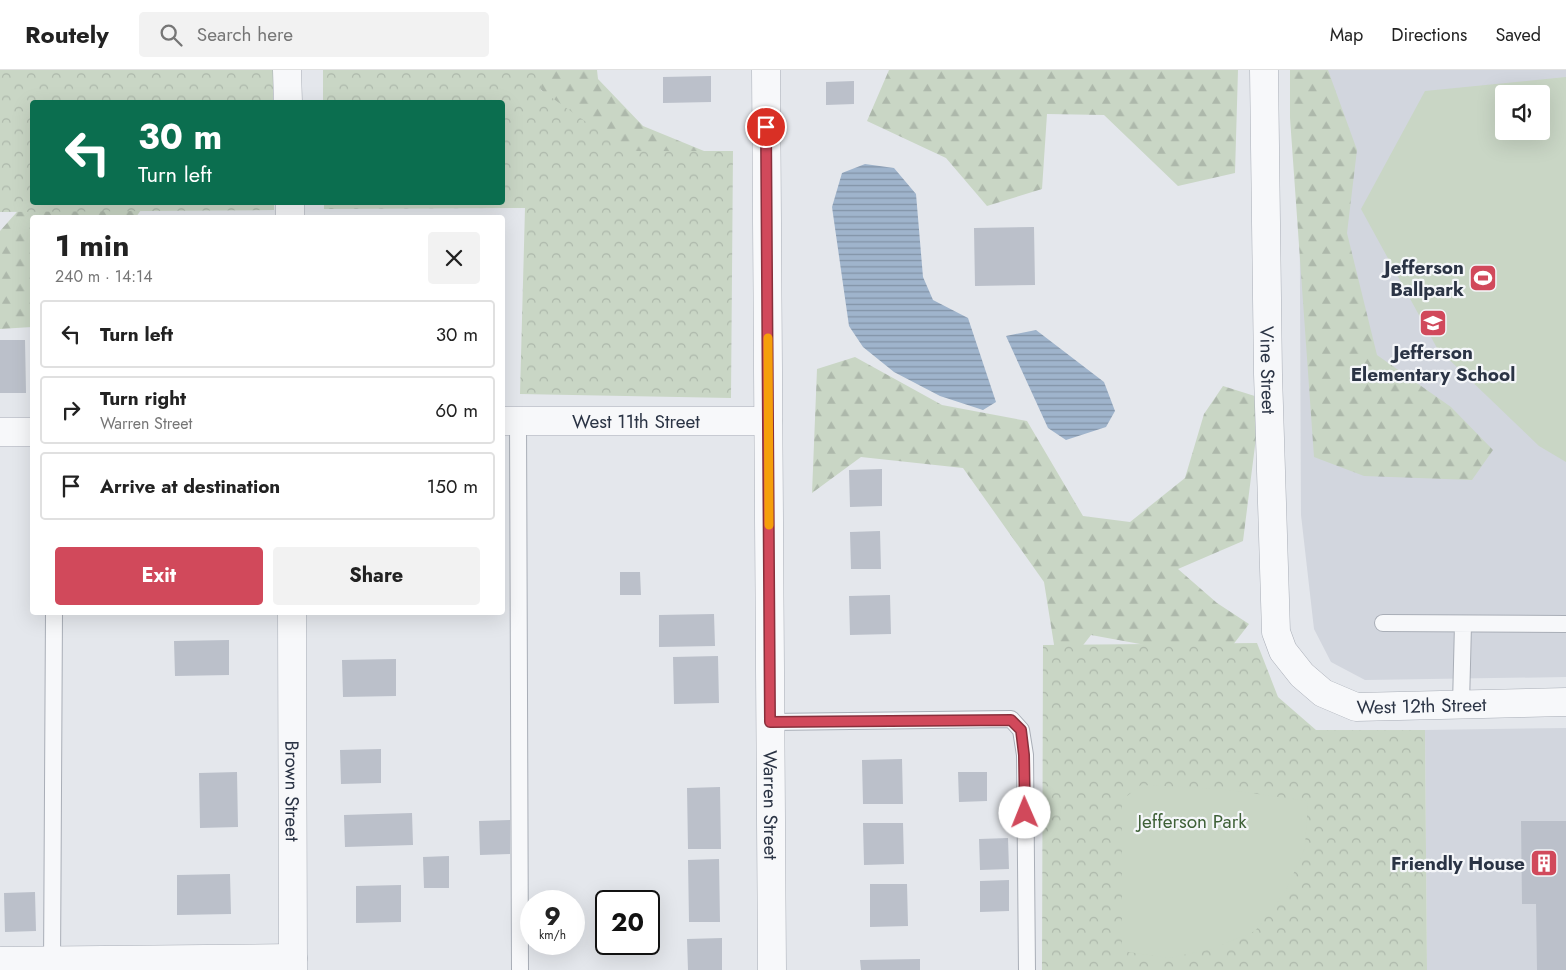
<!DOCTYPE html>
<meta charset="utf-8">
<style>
body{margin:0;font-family:Jost,sans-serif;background:#f2f2f2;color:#222;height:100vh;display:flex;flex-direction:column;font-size:19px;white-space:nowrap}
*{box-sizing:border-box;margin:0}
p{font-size:16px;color:#767676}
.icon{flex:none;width:28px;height:28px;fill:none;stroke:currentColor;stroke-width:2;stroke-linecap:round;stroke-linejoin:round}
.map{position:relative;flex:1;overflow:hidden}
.panel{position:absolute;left:30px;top:145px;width:475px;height:400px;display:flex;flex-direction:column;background:#fff;border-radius:5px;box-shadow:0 5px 20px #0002}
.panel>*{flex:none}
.top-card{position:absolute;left:30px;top:30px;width:475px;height:105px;border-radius:5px;box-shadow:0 5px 20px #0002;background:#0b6e4f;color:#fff;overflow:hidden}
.buttons{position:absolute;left:1495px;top:15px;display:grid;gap:10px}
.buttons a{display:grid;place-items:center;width:55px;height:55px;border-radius:5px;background:#fff;box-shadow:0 5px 20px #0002;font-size:25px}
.speed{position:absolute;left:520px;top:820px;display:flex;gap:10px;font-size:25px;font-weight:700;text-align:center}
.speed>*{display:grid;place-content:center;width:65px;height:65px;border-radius:50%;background:#fff;box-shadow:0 5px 20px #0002;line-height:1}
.speed small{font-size:12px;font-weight:400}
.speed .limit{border:2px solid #111;border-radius:8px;background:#fff;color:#111}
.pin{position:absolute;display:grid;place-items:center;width:42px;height:42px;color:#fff;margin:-21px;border:2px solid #fff;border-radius:50%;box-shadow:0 1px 5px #0007}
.me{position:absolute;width:55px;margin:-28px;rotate:359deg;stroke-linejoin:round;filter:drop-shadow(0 0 4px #0008)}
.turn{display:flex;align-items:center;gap:18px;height:105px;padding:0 25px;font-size:22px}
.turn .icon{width:65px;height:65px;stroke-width:2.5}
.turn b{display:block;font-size:35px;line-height:42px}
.round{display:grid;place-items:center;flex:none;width:52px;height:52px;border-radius:5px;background:#f2f2f2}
.head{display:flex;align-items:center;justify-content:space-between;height:85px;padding:0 25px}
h1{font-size:30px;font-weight:700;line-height:38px}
.action{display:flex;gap:10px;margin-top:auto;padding:10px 25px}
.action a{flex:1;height:58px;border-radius:5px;background:#d1495b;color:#fff;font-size:20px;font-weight:700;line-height:58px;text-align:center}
.action a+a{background:#f2f2f2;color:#222}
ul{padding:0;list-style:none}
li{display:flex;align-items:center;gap:15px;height:68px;margin:0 10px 8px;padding:0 15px;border:2px solid #e0e0e0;border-radius:5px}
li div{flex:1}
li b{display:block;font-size:19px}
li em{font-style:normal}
header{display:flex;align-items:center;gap:30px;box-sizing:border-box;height:70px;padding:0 25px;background:#fff;border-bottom:1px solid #e0e0e0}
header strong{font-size:24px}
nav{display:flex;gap:28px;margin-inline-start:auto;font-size:18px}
.search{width:350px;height:45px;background:#f2f2f2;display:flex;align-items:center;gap:12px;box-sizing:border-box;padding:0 18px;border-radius:5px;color:#767676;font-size:19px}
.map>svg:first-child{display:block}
</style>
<header>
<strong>Routely</strong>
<div class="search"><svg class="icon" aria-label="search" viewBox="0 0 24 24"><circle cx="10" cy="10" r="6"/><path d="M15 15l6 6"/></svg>Search here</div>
<nav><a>Map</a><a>Directions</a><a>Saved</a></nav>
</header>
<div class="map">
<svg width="1566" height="900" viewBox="0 0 1566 900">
<defs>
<pattern id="forest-firs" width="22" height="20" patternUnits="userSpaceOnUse" patternTransform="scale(1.25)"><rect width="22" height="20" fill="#c9d6c5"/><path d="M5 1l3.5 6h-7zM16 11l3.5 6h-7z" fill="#adb8ab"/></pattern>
<pattern id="park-crowns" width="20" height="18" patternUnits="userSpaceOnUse" patternTransform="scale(1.25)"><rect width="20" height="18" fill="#c9d6c5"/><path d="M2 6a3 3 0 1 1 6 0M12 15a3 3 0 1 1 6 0" fill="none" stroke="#adb8ab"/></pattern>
<pattern id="water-rules" width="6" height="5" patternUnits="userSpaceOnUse" patternTransform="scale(1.25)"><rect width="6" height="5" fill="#9fb4cc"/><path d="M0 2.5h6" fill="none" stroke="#8293a7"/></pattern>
</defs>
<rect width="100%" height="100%" fill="#e4e7ec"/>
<path fill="#d2d6de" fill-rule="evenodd" d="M1299 0H1566V607L1365 610 1331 592 1314 559 1301 445ZM1504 24H1541V61H1504Z
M1566 658V900H1427L1425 660Z"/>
<path fill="url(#forest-firs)" d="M523 0H597L598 9 643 56 726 90 636 123Z
M889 0H1238L1235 103 1178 116 1104 45 1047 44 1042 119 987 136 946 88 867 51Z
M1290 0H1328L1357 80 1347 163 1377 285 1451 337 1493 380 1472 410 1364 406 1314 387 1290 48Z
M32 125V132L146 133 136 147 32 148V257L0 259V161Z
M855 287 942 335 1027 351 1083 446 1130 452 1185 408 1204 344 1223 316 1261 328 1243 471 1178 499 1217 533 1249 554 1222 589 1091 565 1059 606 1044 512 963 398 861 387 812 423 817 299Z"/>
<path fill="url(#park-crowns)" d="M0 0H273V32H32V132H274V140L0 142Z
M323 0H542L541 20 627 81H733L731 328 520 324 525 138 324 139V132H502V32H323Z
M1257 573 1278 627 1316 660H1425L1427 900H1042L1043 575Z"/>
<path fill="#c9d6c5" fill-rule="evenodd" d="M1566 7V392L1539 376 1437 278 1361 139 1425 21ZM1504 24H1541V61H1504Z
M1141 715 1222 719 1308 731 1305 777 1286 821 1255 861 1212 879 1168 888 1122 881V730Z"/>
<path fill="url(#water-rules)" d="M865 94 894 98 916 124 923 207 933 230 968 248 996 332 983 340 940 326 894 302 863 277 849 256 832 137 842 103Z
M1036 260 1104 312 1115 341 1106 357 1066 370 1048 358 1006 266Z"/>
<path fill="#bbc0ca" d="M711 6V32L663 33V7Z
M854 11V34L826 35V12Z
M1034 157 1035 215 975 216 974 158Z
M0 270H25L26 323H0Z
M882 399V436L850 437 849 400Z
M880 461 881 499H851L850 462Z
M620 502H640L641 525H620Z
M890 525 891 564 850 565 849 526Z
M714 544 715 576 659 577V545Z
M229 570V605L175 606 174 571Z
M718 586 719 633 674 634 673 587Z
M396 589V626L343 627 342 590Z
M381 679V713L341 714 340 680Z
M902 689 903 734H863L862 690Z
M237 702 238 757 200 758 199 703Z
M958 702H987V731L959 732Z
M720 717 721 779H688L687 718Z
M412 743 413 775 345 777 344 745Z
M510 750V784L480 785 479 751Z
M1521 751H1566V900H1537L1536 834H1522Z
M863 753H903L904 794 864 795Z
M1008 768 1009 799 980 800 979 769Z
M449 786V818H424L423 787Z
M719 789 720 852H689L688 790Z
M230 804 231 844 177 845V805Z
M1009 810V841L980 842V811Z
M870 814H907L908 856 870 857Z
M401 815V852L356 853V816Z
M35 822 36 861 5 862 4 823Z
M722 868V900H688L687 869Z
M920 889V900H861L860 890Z"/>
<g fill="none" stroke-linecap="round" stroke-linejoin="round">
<g stroke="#a9aeb7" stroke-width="18">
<path id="lane" d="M518 351 520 900
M1383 553 1566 554
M1461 634 1463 554
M770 652 1011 649 1021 660 1025 685 1027 900
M52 898 54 542"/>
</g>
<g stroke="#a9aeb7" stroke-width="29">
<g id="street">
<path d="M287 0 288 32"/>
<path id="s1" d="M766 0 772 900"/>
<path id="s2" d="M1264 0 1268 304 1276 562 1283 581 1302 605 1323 623 1356 637 1566 632"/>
<path d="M290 132V148"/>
<path id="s3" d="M502 351H768"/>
<path d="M0 362H32"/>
<path id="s4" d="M292 542 293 900"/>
<path d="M0 891 293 888"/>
</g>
</g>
<use href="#lane" stroke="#f7f8fa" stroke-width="16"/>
<use href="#street" stroke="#f7f8fa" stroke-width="28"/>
</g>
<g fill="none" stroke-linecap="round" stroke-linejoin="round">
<g stroke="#882f3b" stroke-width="12">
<path id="route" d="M766 57 770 652 1011 650 1021 660 1024 685 1025 743"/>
</g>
<use href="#route" stroke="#d1495b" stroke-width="9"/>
<path stroke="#f59e0b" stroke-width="9" d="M768 268 769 455"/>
</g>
<defs>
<g id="stadium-square" transform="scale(1.4375)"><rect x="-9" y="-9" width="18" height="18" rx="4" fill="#d1495b" stroke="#f4f6f9"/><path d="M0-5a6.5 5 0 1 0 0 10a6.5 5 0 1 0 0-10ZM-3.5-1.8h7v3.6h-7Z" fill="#fff"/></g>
<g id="school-square" transform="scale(1.4375)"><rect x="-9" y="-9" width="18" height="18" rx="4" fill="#d1495b" stroke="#f4f6f9"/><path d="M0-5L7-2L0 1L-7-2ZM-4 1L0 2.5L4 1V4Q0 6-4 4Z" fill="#fff"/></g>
<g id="building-square" transform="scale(1.4375)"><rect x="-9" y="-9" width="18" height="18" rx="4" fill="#d1495b" stroke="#f4f6f9"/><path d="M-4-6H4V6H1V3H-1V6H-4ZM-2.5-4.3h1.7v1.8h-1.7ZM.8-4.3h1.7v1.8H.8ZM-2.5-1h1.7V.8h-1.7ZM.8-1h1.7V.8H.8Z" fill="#fff"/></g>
</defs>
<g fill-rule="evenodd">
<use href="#stadium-square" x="1483" y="208"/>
<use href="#school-square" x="1433" y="253"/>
<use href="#building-square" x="1544" y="793"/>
</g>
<g text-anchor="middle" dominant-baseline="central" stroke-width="4.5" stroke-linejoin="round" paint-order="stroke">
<g font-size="19" font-weight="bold" fill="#2b3445" stroke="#f4f6f9" text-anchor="end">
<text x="1464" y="197">Jefferson<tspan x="1464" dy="22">Ballpark</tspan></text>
<text x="1433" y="282" text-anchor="middle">Jefferson<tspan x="1433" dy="22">Elementary School</tspan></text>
<text x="1525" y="793">Friendly House</text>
</g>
<g font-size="19" fill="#2b3445" stroke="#f4f6f9">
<text stroke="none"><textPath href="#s2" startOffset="300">Vine Street</textPath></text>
<text stroke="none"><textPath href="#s3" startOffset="134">West 11th Street</textPath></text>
<text stroke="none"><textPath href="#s2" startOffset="742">West 12th Street</textPath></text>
<text stroke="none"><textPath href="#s4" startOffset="179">Brown Street</textPath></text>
<text stroke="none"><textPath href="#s1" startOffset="735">Warren Street</textPath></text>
</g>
<g font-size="19" fill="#3f6138" stroke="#f4f6f9">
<text x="1192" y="751">Jefferson Park</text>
</g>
</g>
</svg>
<div class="buttons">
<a><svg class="icon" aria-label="sound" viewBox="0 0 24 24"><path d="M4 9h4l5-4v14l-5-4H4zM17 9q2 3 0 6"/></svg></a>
</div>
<div class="speed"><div>9<small>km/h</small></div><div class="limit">20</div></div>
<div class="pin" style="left:766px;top:57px;background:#d93025"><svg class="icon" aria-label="arrive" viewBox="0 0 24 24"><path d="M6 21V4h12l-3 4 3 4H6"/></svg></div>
<svg class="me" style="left:1025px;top:743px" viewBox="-20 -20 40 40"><circle r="19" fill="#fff"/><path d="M0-13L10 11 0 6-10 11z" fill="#d1495b"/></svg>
<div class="top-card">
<div class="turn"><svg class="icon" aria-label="left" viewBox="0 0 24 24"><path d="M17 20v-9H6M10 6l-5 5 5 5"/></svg><div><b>30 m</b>Turn left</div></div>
</div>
<section class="panel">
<div class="head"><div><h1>1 min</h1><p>240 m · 14:14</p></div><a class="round"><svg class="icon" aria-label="close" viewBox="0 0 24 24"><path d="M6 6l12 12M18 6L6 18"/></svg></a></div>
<ul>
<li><svg class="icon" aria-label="left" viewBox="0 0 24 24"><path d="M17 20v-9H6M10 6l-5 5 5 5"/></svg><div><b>Turn left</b></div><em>30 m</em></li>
<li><svg class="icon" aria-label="right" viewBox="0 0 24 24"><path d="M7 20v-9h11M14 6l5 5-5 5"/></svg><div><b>Turn right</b><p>Warren Street</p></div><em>60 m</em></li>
<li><svg class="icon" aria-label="arrive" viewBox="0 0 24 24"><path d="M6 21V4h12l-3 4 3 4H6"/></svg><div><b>Arrive at destination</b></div><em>150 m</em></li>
</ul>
<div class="action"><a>Exit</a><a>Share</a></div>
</section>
</div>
